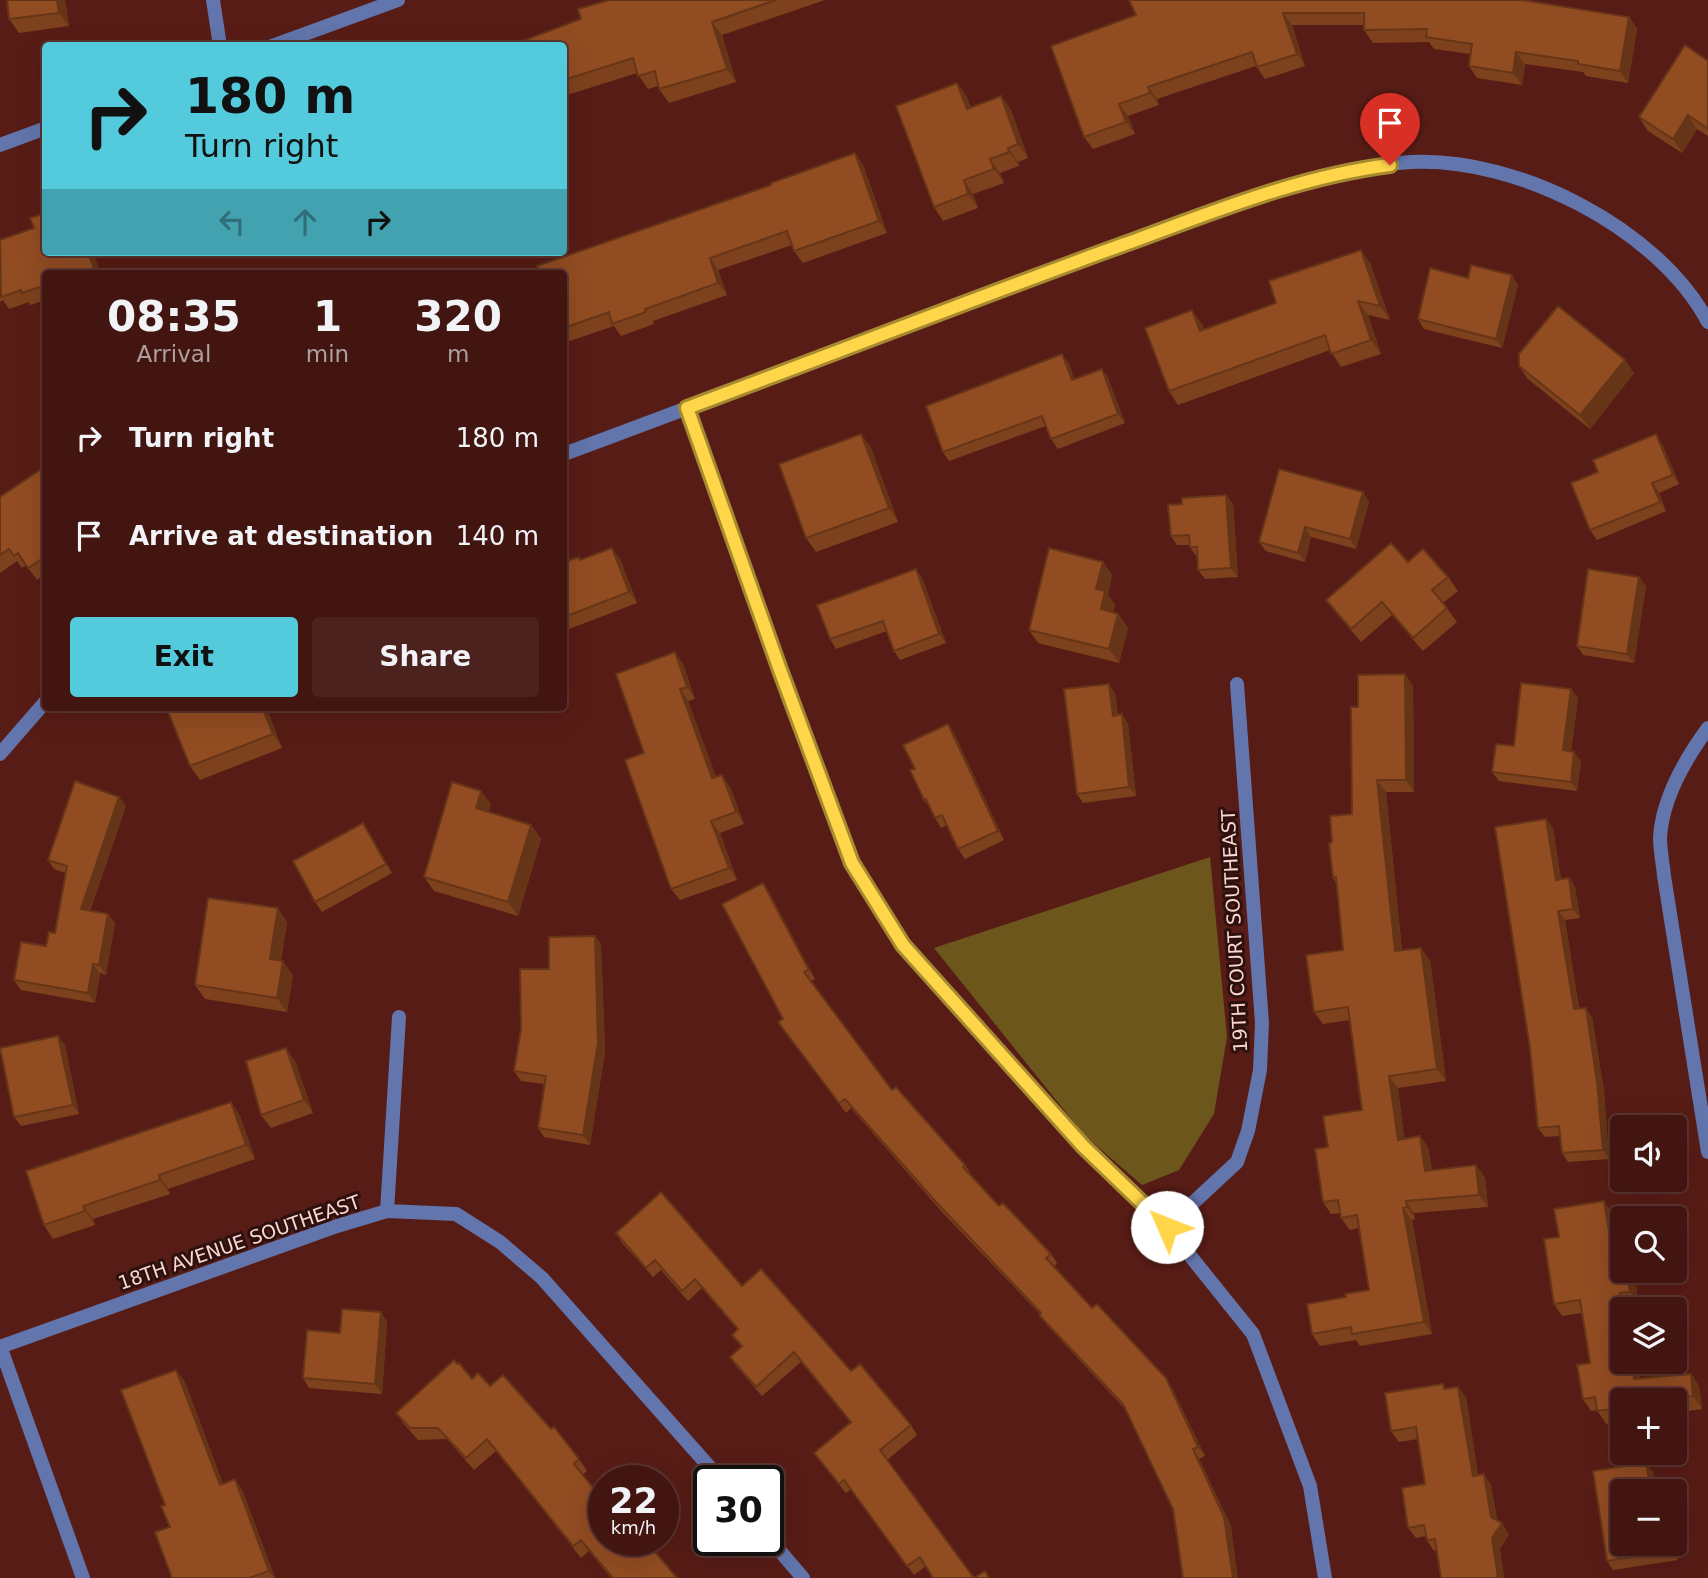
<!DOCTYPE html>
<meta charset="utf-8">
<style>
body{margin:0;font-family:"DejaVu Sans",sans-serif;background:#4c221e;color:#f1f3f6;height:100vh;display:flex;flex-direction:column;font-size:26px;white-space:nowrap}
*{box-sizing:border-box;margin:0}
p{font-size:23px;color:#ae9f9f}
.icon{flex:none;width:38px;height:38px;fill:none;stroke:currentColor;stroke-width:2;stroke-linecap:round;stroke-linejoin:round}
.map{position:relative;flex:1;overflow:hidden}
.panel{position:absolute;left:42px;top:270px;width:525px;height:441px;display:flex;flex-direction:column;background:#421510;border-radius:7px;box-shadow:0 7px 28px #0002,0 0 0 2px #5a3430}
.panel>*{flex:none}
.banner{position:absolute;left:42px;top:42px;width:525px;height:214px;border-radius:7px;box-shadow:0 7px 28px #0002,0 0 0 2px #5a3430;background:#53cbdc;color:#111;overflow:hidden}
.tools{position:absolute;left:1610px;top:1115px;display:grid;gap:14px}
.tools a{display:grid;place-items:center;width:77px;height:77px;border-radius:7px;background:#421510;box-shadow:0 7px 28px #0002,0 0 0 2px #5a3430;font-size:35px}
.speed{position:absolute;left:588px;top:1465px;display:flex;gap:14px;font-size:35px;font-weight:700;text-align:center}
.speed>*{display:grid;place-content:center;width:91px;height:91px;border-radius:50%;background:#421510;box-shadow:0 7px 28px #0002,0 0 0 2px #5a3430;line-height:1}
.speed small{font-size:18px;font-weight:400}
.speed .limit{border:4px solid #111;border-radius:10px;background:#fff;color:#111}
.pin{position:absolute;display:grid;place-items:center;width:60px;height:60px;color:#fff;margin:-72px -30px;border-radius:50% 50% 50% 0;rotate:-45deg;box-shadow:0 0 7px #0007}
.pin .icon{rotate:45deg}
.me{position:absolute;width:77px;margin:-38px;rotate:314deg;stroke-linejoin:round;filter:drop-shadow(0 0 5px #0008)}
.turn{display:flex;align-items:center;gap:24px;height:147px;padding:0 28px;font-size:32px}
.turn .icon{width:91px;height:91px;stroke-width:2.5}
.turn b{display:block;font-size:49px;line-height:60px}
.lanes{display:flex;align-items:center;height:66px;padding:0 28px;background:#0003;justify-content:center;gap:35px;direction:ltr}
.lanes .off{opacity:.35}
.eta{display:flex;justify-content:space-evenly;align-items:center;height:119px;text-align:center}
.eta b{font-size:42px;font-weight:800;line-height:49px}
.action{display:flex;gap:14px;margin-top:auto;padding:14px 28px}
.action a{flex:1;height:80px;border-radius:7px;background:#53cbdc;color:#111;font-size:28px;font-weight:800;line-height:80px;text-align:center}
.action a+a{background:#4c221e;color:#f1f3f6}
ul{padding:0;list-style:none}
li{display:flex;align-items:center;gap:21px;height:98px;padding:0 28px}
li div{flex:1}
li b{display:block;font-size:26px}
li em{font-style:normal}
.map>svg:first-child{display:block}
</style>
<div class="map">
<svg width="1708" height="1578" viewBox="0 0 1708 1578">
<rect width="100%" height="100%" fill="#581c16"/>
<path fill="#6c561b" d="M1210 857 1227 1037 1214 1114 1179 1170 1142 1185 1084 1135 934 948Z"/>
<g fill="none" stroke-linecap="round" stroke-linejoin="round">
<path stroke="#6275ac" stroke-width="14" d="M213 0 220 46
M272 46 398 0
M0 145 46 128
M687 408 780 670 852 863 903 945 1083 1146 1167 1227 1253 1334 1310 1486 1325 1578
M564 454C748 386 932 314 1117 247 1212 213 1310 167 1412 162 1517 157 1658 228 1708 322
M1708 728C1686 758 1662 799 1660 838 1660 850 1663 864 1664 876L1708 1152
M0 754 46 701
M387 1211 399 1017
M1167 1227 1237 1162 1248 1131 1260 1070 1262 1023 1237 684
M0 1346 83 1578
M0 1347 337 1226 387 1211 456 1214 500 1242 542 1278 721 1480
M768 1537 803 1578"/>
</g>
<path fill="#7e411d" d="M65 0 69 26 19 33 9 19Z
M609 0H825L722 35 736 82 669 103 659 89 658 86 648 89 637 73 564 96V46L581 19Z
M1129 0 1629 17 1637 29 1628 83 1586 76 1583 72 1525 64 1522 85 1477 78 1469 66 1471 54 1434 49 1429 42 1373 43 1364 30V25H1292L1305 66 1265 79 1256 66 1157 99 1159 105 1128 116 1135 134 1093 149 1084 137 1136 15Z
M1708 61V136L1697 129 1682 153 1648 131 1639 117Z
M957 83 967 97 971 108 1001 96 1011 110 1028 158 1018 162 1019 166 1000 173 1004 183 973 194 978 208 943 221 934 207Z
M855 153 863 165 887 233 803 263 794 251 792 245 718 270 727 295 653 321 654 324 621 336 614 326 564 343V273L771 185Z
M0 240 46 252H93L100 273H46V300L30 305 29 302 9 309 3 300 0 302Z
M1361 250 1370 263 1390 320 1368 315 1381 354 1341 367 1330 350 1178 405 1169 391 1202 324 1204 330 1276 303Z
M1468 278 1518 285 1502 348 1424 329 1418 319Z
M1062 354 1069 364 1074 379 1102 369 1108 378 1125 423 1058 449 1051 439 1046 426 949 461 943 452Z
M1519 366 1634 373 1590 429 1528 379Z
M861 434 871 448 898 522 816 552 806 538Z
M1662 444 1679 484 1659 493 1666 511 1597 540 1590 530 1598 472Z
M46 466V574L37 580 26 565 22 568 17 561 0 573V497Z
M1363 492 1369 502 1356 549 1311 537 1305 562 1266 551 1259 542Z
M1226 495 1233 504 1238 577 1205 579 1198 570 1197 557 1190 547V545H1177L1171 536 1182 504Z
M564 549 568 561 579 557 581 559H620L637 603 564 631Z
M1103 562 1112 575 1108 595 1115 605 1113 612 1118 614 1128 628 1119 663 1038 643 1029 630Z
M1448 577 1458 591 1443 603 1457 622 1423 651 1392 615 1361 642 1336 613 1326 600Z
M922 578 946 643 900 660 894 651 887 631 836 649 830 639Z
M1646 586 1634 663 1583 655 1577 646Z
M675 652 683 664 695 699 688 701 716 777 730 787 744 824 720 833 737 880 680 900 671 889 644 753Z
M1405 674 1413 686 1414 792H1386L1402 950 1430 960 1446 1081 1398 1088 1404 1139 1420 1136 1428 1148 1432 1170 1485 1177 1488 1207 1414 1213 1415 1219 1412 1220 1432 1334 1360 1346 1356 1340 1320 1346 1312 1334 1346 1297 1369 1290 1359 1228 1350 1230 1341 1218V1213L1331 1214 1323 1202 1328 1147 1362 1110 1350 1020 1323 1024 1314 1012 1343 950 1336 883 1333 878 1332 842 1352 814Z
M1571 689 1578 698 1571 751 1581 761 1577 791 1499 781 1492 772 1514 746Z
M1115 693 1118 715 1122 714 1128 724 1136 796 1083 803 1077 794Z
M266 707 282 748 200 780 190 766Z
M330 707H349L334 712Z
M954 733 1004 840 965 859 958 849 947 825 941 828 935 818 931 809 924 800 915 769Z
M119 797 126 806 90 911 108 914 115 923 106 975 100 973 95 1003 21 990 14 980 46 946 55 933 66 873 54 869 48 860Z
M491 804 488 812 531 825 541 839 518 916 434 891 424 877Z
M1546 819 1553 828 1561 879 1569 878 1575 887 1580 918 1565 920 1579 1008 1592 1017 1604 1091 1609 1159 1568 1162 1562 1153 1560 1136 1545 1137 1538 1128Z
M363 823 369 832 392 873 322 912 315 902Z
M763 883 769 892 815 979 811 981 892 1090 965 1165 971 1174 970 1175 999 1206 1051 1254 1057 1263 1054 1267 1092 1308 1166 1378 1172 1388 1205 1456 1199 1459 1231 1526 1173 1509 1125 1409 1046 1324 1040 1314 942 1212 851 1108 846 1113 778 1022 783 1019Z
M287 922 281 961 293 975 287 1012 205 999 195 985Z
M595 936 601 945 605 1052 590 1145 544 1137 538 1128 544 1084 521 1081 514 1071 549 969Z
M65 1045 79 1114 21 1126 14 1117Z
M295 1061 313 1113 271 1128 261 1115Z
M231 1102 240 1116 255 1159 168 1189 170 1194 93 1219 95 1225 53 1239 44 1225Z
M1612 1213 1620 1262 1634 1273 1639 1304 1629 1305V1309H1622V1362H1638L1640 1378 1691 1374 1699 1386 1702 1409 1675 1413V1400H1622V1421L1606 1424 1597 1410 1591 1411 1583 1399 1590 1363 1582 1313 1562 1316 1554 1304 1559 1237Z
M616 1233 742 1286 851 1371 911 1425 917 1435 887 1460 926 1566 914 1575 851 1489 846 1493 814 1453 851 1423 801 1362 762 1396 736 1366 730 1357 741 1347 732 1335 738 1330 702 1288 688 1301 661 1270 653 1277 622 1243Z
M381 1312 387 1322 382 1394 309 1388 303 1378Z
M176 1370 185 1382 223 1484 235 1479 243 1492 275 1578H172L170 1527 165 1505Z
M472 1379 490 1386 579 1459 587 1471 582 1475 641 1547 677 1578H611L589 1551 581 1558 496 1451 474 1470 447 1439 418 1440 404 1424 396 1413Z
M1446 1388 1466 1397 1478 1475 1491 1485 1497 1520 1509 1534 1500 1549 1504 1578H1441L1437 1550 1434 1551 1427 1540 1426 1536 1416 1538 1408 1528 1425 1484 1418 1439 1399 1442 1391 1431Z
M1646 1463 1653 1472 1656 1491H1622V1544H1675V1540L1678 1560 1613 1570 1607 1561 1593 1471Z"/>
<path fill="#663518" d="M57 0H65L69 26 59 13Z
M1283 13 1292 25 1305 66 1297 54Z
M1629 17 1637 29 1628 83 1620 71Z
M712 22 722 35 736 82 727 69Z
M1516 52 1525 64 1522 85 1513 73Z
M957 83 967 97 976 123 967 109Z
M1148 87 1157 99 1159 105 1150 93Z
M1001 96 1011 110 1028 158 1018 144Z
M1119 104 1128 116 1135 134 1126 122Z
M1688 115 1697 129 1682 153 1673 139Z
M1008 148 1018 162 1019 166 1009 152Z
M855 153 863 165 887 233 879 221Z
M990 159 1000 173 1004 183 994 169Z
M964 180 973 194 978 208 968 194Z
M1361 250 1370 263 1390 320 1380 306Z
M88 252H93L100 273H97L94 268Z
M710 258 718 270 727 295 718 283Z
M1512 275 1518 285 1502 348 1496 339Z
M1358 301 1368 315 1381 354 1371 340Z
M1192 310 1202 324 1210 345 1200 331Z
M1062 354 1069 364 1078 389 1072 380Z
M1625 360 1634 373 1590 429 1580 415Z
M1102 369 1108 378 1125 423 1118 414Z
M861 434 871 448 898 522 889 508Z
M1656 434 1662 444 1679 484 1673 475Z
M1652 483 1659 493 1666 511 1660 502Z
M1363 492 1369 502 1356 549 1350 539Z
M1226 495 1233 504 1238 577 1231 568Z
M1305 527 1311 537 1305 562 1298 553Z
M612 548 620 559 637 603 629 592Z
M564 549 572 573 564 559Z
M1103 562 1112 575 1108 595 1115 605 1110 623 1101 609 1096 589Z
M916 569 922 578 946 643 939 634Z
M1639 577 1646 586 1634 663 1627 654Z
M1118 614 1128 628 1119 663 1109 649Z
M675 652 683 664 695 699 687 687Z
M1405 674 1413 686 1414 792 1406 780Z
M1109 684 1115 693 1119 725 1113 716Z
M680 689 688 701 721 790 712 778Z
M1571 689 1578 698 1570 760 1563 750Z
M262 707H266L282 748 273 734Z
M1122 714 1128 724 1136 796 1129 787Z
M948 724 954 733 1004 840 998 831Z
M1574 752 1581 761 1577 791 1571 782Z
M722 775 730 787 744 824 736 812Z
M1377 780 1386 792 1403 963 1395 951Z
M481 791 491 804 486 822 476 808Z
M119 797 126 806 87 918 81 909Z
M1546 819 1553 828 1562 889 1556 880Z
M711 821 720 833 737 880 729 868Z
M363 823 369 832 392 873 386 864Z
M531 825 541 839 518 916 508 902Z
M1569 878 1575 887 1580 918 1573 909Z
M763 883 769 892 815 979 809 970Z
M278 908 287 922 279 972 270 959Z
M1558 911 1565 920 1580 1018 1574 1009Z
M108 914 115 923 106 975 99 965Z
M595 936 601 945 605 1052 590 1145 583 1135Z
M1421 948 1430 960 1446 1081 1437 1069Z
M283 961 293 975 287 1012 277 998Z
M93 964 100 973 95 1003 88 993Z
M1586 1008 1592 1017 1604 1091 1609 1159 1603 1150Z
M58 1036 65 1045 79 1114 73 1105Z
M286 1048 295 1061 313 1113 304 1100Z
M1389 1076 1398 1088 1406 1152 1398 1140Z
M231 1102 240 1116 255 1159 246 1145Z
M1420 1136 1428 1148 1434 1183 1425 1171Z
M1476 1165 1485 1177 1488 1207 1479 1195Z
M159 1175 168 1189 170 1194 160 1180Z
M1406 1201 1414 1213 1415 1219 1407 1207Z
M1604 1201 1612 1213 1622 1275 1614 1263Z
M83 1206 93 1219 95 1225 85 1211Z
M1403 1208 1412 1220 1432 1334 1424 1322Z
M1627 1270H1632L1634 1273 1639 1304 1630 1292Z
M1620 1293 1629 1305V1309H1623Z
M381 1312 387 1322 382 1394 375 1384Z
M1631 1362H1638L1642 1391 1634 1379Z
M176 1370 185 1382 228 1497 220 1485Z
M1691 1374 1699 1386 1702 1409 1693 1396Z
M1166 1378 1172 1388 1205 1456 1198 1447Z
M1458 1387 1466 1397 1480 1487 1473 1476Z
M1193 1449 1199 1459 1231 1526 1238 1578H1233Z
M1646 1463 1653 1472 1656 1491H1651Z
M1484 1474 1491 1485 1498 1528 1491 1517Z
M235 1479 243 1492 275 1578H274L269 1571Z
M1502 1523 1509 1534 1500 1549 1504 1578H1498L1492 1538Z
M1675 1540 1678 1560 1671 1551 1670 1544H1675Z"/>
<path fill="#924c22" stroke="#663518" stroke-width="2" d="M7 0H57L59 13 9 19Z
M609 0H776L712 22 727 69 659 89 655 71 638 76 633 58 564 80V46H509L581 19 578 9Z
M1129 0H1522L1629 17 1620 71 1578 64V61L1516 52 1513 73 1469 66 1472 44 1426 37 1427 29 1364 30V13H1283L1297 54 1257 67 1252 52 1148 87 1150 93 1119 104 1126 122 1084 137 1051 46 1136 15Z
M1685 45 1708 61V129L1688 115 1673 139 1639 117Z
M957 83 967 109 1001 96 1018 144 1008 148 1009 152 990 159 994 169 964 180 968 194 934 207 896 106Z
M855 153 879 221 794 251 787 231 710 258 718 283 645 309 646 312 612 324 609 312 564 328V273H539L537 266 771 185V183Z
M46 213V252H88L94 268 80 273H46V285L22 293 21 290 1 297 0 240 34 228 30 218Z
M1361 250 1380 306 1358 301 1371 340 1331 354 1325 335 1169 391 1145 328 1192 310 1200 331 1276 303 1269 281Z
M1471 265 1512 275 1496 339 1418 319 1430 268 1468 278Z
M1558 306 1625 360 1580 415 1519 366V354Z
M1062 354 1072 380 1102 369 1118 414 1051 439 1042 416 943 452 926 406Z
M861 434 889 508 806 538 779 464Z
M1656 434 1673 475 1652 483 1660 502 1590 530 1571 483 1598 472 1593 460Z
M46 466V518L43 519 46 522V556L28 568 18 553 14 556 9 549 0 555V497Z
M1279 469 1363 492 1350 539 1305 527 1298 553 1259 542Z
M1226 495 1231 568 1198 570 1197 547H1190L1189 535 1171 536 1168 505 1182 504V498Z
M1391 543 1408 562 1423 549 1448 577 1432 590 1447 608 1413 638 1382 602 1351 629 1326 600Z
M612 548 629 592 564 617V559L565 562 579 557 580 560Z
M1049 548 1103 562 1096 589 1105 591 1101 609 1118 614 1109 649 1029 630Z
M916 569 939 634 894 651 883 621 830 639 817 605Z
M1588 569 1639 577 1627 654 1577 646Z
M675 652 687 687 680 689 712 778 722 775 736 812 711 821 729 868 671 889 625 760 644 753 616 674Z
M1405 674 1406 780H1377L1395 951 1421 948 1437 1069 1389 1076 1398 1140 1420 1136 1425 1171 1476 1165 1479 1195 1406 1201 1407 1207 1403 1208 1424 1322 1352 1334 1351 1327 1312 1334 1307 1304 1346 1297 1345 1294 1369 1290 1357 1215 1341 1218 1338 1200 1323 1202 1315 1149 1328 1147 1323 1116 1362 1110 1348 1007 1314 1012 1306 955 1343 950 1336 877 1333 878 1329 843 1332 842 1330 816 1352 814 1351 707H1358V675Z
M1521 683 1571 689 1563 750 1574 752 1571 782 1492 772 1496 744 1514 746Z
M1109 684 1113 716 1122 714 1129 787 1077 794 1064 689Z
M166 707H262L273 734 190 766Z
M948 724 998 831 958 849 942 815 935 818 926 799 924 800 910 770 915 769 903 745Z
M75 781 119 797 81 909 108 914 99 965 93 964 88 993 14 980 21 942 46 946 49 932 55 933 67 866 48 860Z
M452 782 481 791 476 808 531 825 508 902 424 877Z
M1546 819 1556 880 1569 878 1573 909 1558 911 1574 1009 1586 1008 1597 1082 1603 1150 1562 1153 1559 1126 1538 1128 1530 1048 1495 827Z
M363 823 386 864 315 902 293 861Z
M763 883 809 970 804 972 892 1090 896 1087 965 1165 963 1167 999 1206 1003 1203 1051 1254 1046 1258 1092 1308 1097 1304 1166 1378 1198 1447 1193 1449 1224 1517 1233 1578H1183L1173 1509 1123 1404 1039 1315 1041 1313 936 1202 845 1099 839 1103 778 1022 783 1019 722 904Z
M208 898 278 908 270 959 283 961 277 998 195 985Z
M595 936 598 1043 583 1135 538 1128 546 1076 514 1071 521 1029 520 969H549V937Z
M58 1036 73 1105 14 1117 0 1048Z
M286 1048 304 1100 261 1115 246 1061Z
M231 1102 246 1145 159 1175 160 1180 83 1206 85 1211 44 1225 26 1171Z
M661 1192 742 1286 761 1269 851 1371 860 1364 911 1425 880 1450 974 1578H933L920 1557 907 1566 844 1480 839 1484 814 1453 851 1422 794 1352 756 1387 730 1357 742 1346 732 1335 738 1329 695 1279 682 1291 655 1260 646 1268 616 1233Z
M1604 1201 1614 1263 1622 1261V1270H1627L1630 1292 1620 1293 1623 1309 1622 1362H1631L1634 1379 1691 1374 1693 1396 1670 1400H1622V1408L1597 1411 1595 1397 1583 1399 1577 1365 1590 1363 1580 1300 1554 1304 1544 1239 1559 1237 1554 1209Z
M342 1309 381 1312 375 1384 303 1378 307 1330 340 1333Z
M454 1360 457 1364 459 1363 472 1379 478 1373 490 1386 503 1375 551 1429 554 1427 579 1459 574 1464 604 1501V1540H635L641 1547 647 1542 677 1578H613L581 1540 573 1546 487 1439 466 1458 438 1428H410L396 1413Z
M176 1370 220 1485 235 1479 269 1571 249 1578H172L155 1532 170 1527 161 1506 165 1505 121 1390Z
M1443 1384 1444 1389 1458 1387 1473 1476 1484 1474 1491 1517 1502 1523 1492 1538 1498 1578H1441L1435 1539 1427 1540 1424 1525 1408 1528 1402 1488 1425 1484 1416 1427 1391 1431 1385 1393Z
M1646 1463 1651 1491H1622V1544H1670L1671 1551 1607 1561 1593 1471Z
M985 1571 989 1578H974Z"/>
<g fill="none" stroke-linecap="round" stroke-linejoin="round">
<g stroke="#a68a30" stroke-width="18">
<path id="route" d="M1167 1227 1083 1146 903 945 852 863 780 670 687 408C832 354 976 298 1122 245 1211 213 1296 177 1390 165"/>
</g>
<use href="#route" stroke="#ffd54a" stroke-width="12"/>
</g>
<g text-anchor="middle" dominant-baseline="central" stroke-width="6" stroke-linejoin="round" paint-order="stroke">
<g font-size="19" fill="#fdd6d0" stroke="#2c110e">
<text transform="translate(1234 931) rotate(-93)">19TH COURT SOUTHEAST</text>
<text transform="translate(239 1242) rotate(-19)">18TH AVENUE SOUTHEAST</text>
</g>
</g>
</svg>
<div class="tools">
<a><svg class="icon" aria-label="sound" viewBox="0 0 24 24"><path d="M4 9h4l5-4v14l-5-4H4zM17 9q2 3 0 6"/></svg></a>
<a><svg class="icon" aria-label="search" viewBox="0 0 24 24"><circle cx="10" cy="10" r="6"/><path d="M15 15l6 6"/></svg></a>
<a><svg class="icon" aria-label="layers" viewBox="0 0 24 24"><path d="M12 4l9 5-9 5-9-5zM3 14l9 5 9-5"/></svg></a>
<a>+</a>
<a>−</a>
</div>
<div class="speed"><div>22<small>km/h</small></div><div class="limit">30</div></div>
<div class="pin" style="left:1390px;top:165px;background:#d93025"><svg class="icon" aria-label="arrive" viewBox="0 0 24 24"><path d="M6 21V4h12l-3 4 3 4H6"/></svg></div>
<svg class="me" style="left:1167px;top:1227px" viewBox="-20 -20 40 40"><circle r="19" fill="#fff"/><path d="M0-13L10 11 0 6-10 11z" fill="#ffd54a"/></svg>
<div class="banner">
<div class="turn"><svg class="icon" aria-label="right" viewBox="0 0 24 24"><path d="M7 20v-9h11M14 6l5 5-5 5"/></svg><div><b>180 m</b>Turn right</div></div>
<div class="lanes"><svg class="icon off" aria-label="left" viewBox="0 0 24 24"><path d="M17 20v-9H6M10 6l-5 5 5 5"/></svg><svg class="icon off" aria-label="ahead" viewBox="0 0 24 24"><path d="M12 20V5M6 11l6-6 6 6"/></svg><svg class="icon" aria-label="right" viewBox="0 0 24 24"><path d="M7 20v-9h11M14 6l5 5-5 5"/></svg></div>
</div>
<section class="panel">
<div class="eta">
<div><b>08:35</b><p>Arrival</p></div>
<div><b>1</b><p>min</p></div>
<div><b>320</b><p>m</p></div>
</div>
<ul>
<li><svg class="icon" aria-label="right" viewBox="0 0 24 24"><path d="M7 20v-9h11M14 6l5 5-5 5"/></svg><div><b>Turn right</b></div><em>180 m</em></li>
<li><svg class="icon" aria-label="arrive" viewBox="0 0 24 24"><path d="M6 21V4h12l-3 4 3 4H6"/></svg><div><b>Arrive at destination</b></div><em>140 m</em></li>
</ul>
<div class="action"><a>Exit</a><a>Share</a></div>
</section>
</div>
